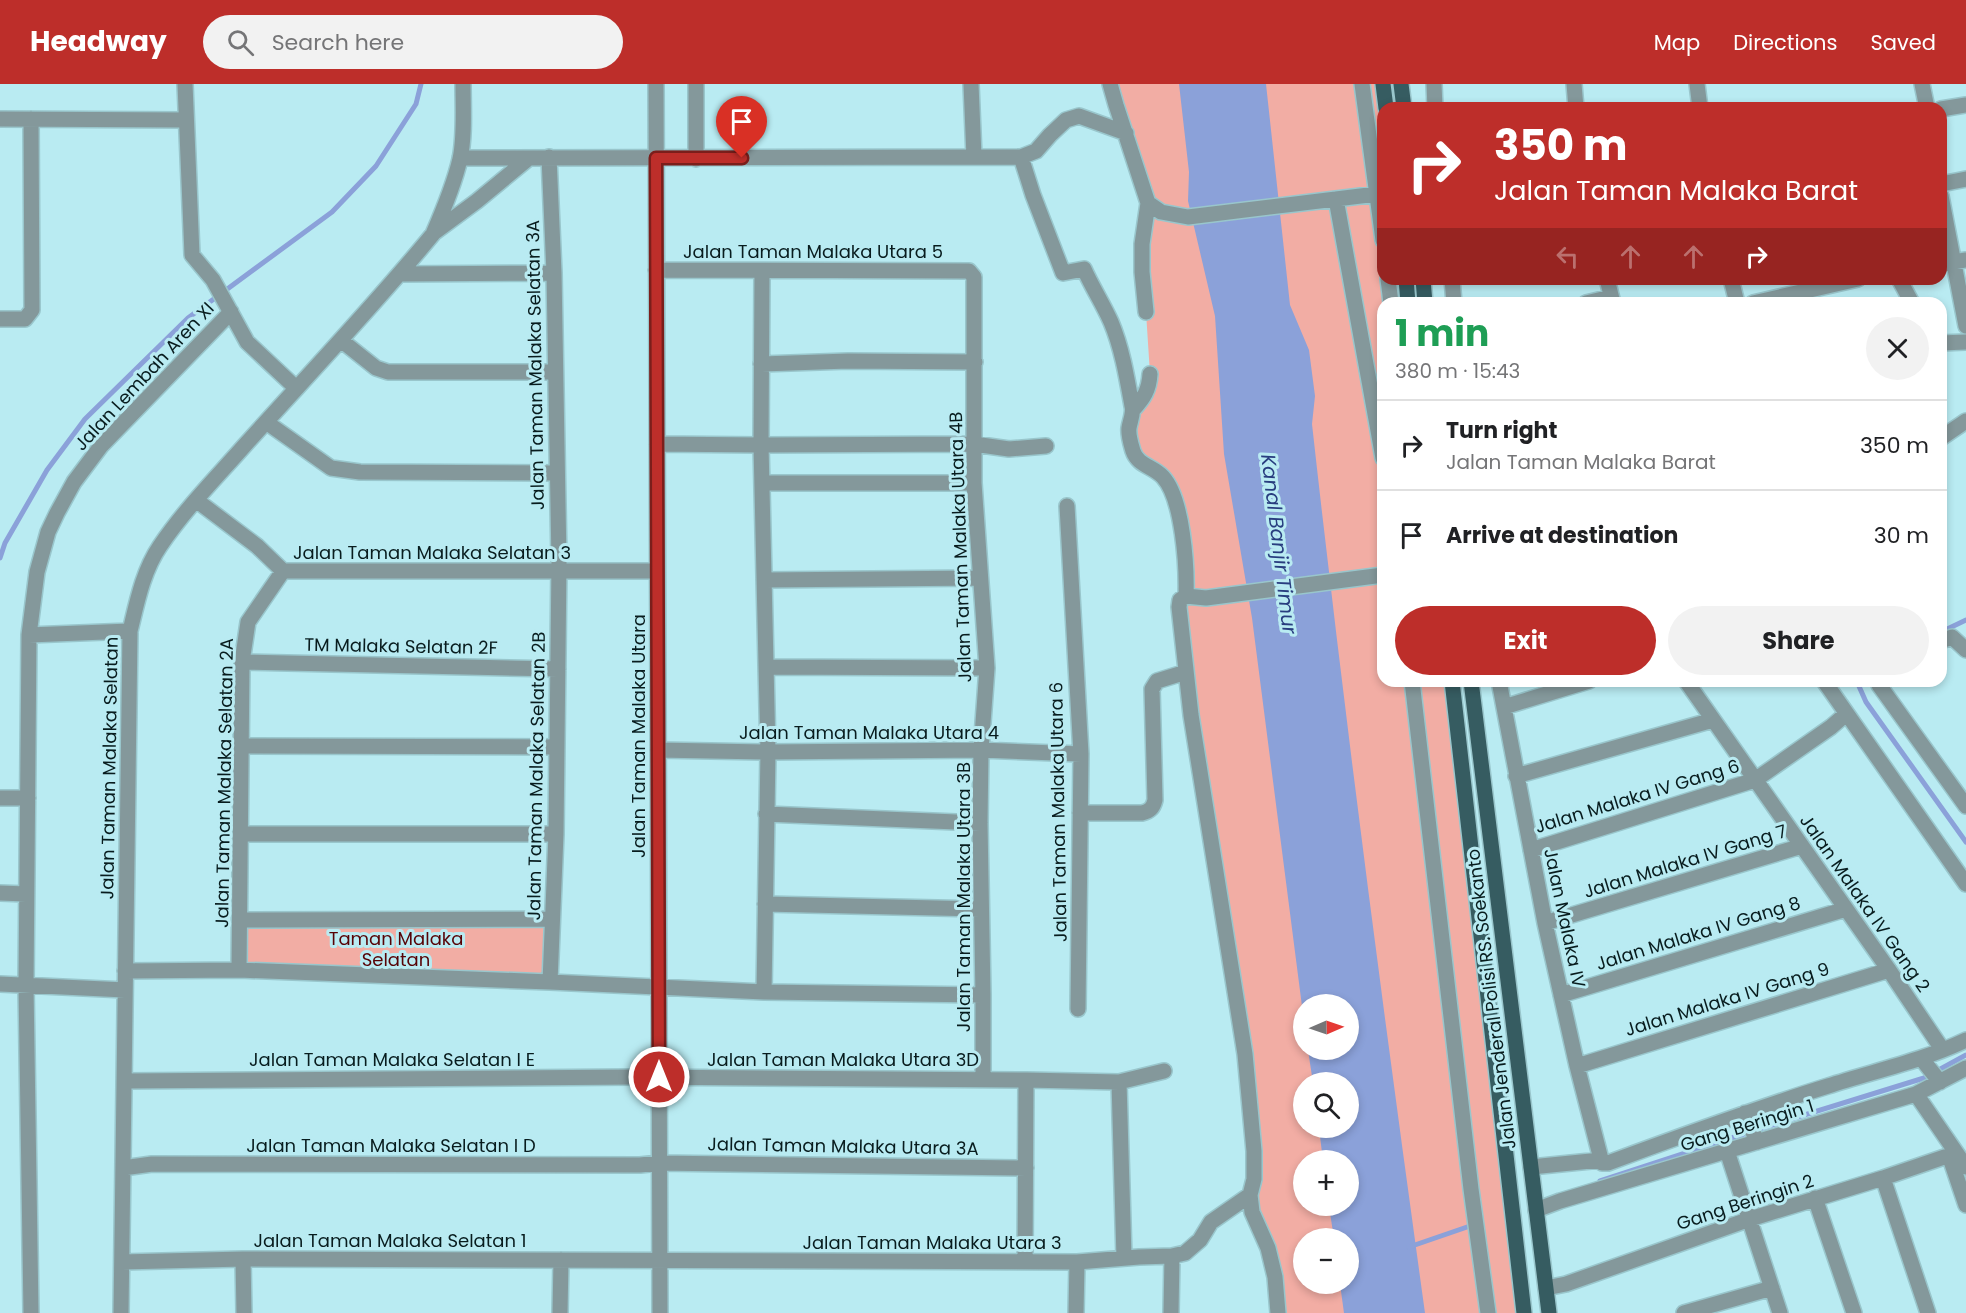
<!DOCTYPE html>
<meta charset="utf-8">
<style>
body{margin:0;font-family:Poppins,sans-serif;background:#f2f2f2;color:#202124;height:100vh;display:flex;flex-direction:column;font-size:22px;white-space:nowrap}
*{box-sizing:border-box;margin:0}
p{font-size:20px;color:#757577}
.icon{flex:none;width:33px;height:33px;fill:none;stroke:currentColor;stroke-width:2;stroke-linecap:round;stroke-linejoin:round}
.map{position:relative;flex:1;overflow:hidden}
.panel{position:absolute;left:1377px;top:213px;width:570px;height:390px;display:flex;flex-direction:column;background:#fff;border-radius:18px;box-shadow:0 3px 9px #0003}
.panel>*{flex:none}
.guide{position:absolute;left:1377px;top:18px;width:570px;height:183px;border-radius:18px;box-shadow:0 3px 9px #0003;background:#bd2e2a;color:#fff;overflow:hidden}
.needle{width:39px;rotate:88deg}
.controls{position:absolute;left:1293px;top:910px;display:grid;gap:12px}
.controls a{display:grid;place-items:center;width:66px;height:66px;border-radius:50%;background:#fff;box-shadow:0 3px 9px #0003;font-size:30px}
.pin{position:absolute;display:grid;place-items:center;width:51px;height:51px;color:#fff;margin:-62px -26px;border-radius:50% 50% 50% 0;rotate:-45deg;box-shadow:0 0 6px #0007}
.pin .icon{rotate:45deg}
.me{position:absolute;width:66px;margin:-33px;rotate:0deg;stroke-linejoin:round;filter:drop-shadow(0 0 4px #0008)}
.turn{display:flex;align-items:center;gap:21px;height:126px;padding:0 18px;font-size:27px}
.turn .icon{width:78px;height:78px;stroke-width:2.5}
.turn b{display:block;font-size:42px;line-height:51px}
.lanes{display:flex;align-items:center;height:57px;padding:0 18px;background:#0003;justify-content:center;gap:30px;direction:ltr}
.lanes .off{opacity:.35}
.round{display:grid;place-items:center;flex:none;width:63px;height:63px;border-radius:32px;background:#f2f2f2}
.overview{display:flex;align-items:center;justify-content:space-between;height:102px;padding:0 18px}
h1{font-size:36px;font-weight:700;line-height:45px;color:#1e9e55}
.button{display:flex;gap:12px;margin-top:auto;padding:12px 18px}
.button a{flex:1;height:69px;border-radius:36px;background:#bd2e2a;color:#fff;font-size:24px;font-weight:700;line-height:69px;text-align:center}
.button a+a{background:#f2f2f2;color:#202124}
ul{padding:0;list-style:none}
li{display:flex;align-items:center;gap:18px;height:90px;padding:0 18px;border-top:2px solid #e0e0e0}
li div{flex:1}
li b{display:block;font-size:22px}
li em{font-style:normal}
header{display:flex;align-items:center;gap:36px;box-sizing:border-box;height:84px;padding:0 30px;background:#bd2e2a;color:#fff}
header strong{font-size:28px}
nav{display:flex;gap:33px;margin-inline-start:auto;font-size:21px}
.search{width:420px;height:54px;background:#f2f2f2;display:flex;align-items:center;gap:15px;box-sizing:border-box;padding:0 21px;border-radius:33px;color:#757577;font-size:22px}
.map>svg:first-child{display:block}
</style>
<header>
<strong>Headway</strong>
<div class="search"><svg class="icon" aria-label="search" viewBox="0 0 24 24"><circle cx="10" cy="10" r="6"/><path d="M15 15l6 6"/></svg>Search here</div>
<nav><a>Map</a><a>Directions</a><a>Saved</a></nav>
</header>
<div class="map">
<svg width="1966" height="1229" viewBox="0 0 1966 1229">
<rect width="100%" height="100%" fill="#b9ebf2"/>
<path fill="#f2ada4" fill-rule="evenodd" d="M1110 0H1383V195H1406L1408 219H1383V597H1452L1524 1229H1278L1252 1128 1261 1061 1186 588V512L1172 405 1140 378 1129 347 1150 290 1146 228 1147 119ZM1304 921H1348V966H1304ZM1304 999H1348V1044H1304ZM1304 1077H1348V1122H1304ZM1304 1155H1348V1200H1304Z
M246 837 547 842 546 891 245 886Z"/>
<path fill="#8ba1d9" d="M1179 0H1266L1290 221 1309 266 1315 312 1312 340C1345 637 1384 933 1425 1229H1344L1340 1200H1348V1155H1334L1329 1122H1348V1077H1323L1319 1044H1348V999H1313L1308 966H1348V921H1304L1303 930 1252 534 1224 370 1215 232 1188 117 1189 88Z"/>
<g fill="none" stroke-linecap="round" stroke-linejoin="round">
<path stroke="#8ba1d9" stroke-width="5" d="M0 474 5 459 47 386 85 335 188 234 332 128 376 82 416 20 421 0
M1941 548 1966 536
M1860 597 1858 600 1866 618 1966 758
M1600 1097 1759 1045 1924 994 1966 971
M1409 1163 1470 1142"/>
<g stroke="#99c6cc" stroke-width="18">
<path id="minor" d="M185 0 192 171 213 196 247 258 296 304
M656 0 660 1229
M971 0 974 73
M1110 0 1116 21 1148 119 1161 128 1188 133 1336 115 1383 374
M1362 0 1383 156
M1434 0 1435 24
M1574 0 1576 24
M1697 0 1700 24
M1922 0 1927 24
M1941 25 1966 21
M0 35 186 36
M549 73 554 189 559 478 556 750 550 898
M1021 73 1033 111 1063 189 1084 185C1092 203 1103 220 1111 238 1122 264 1127 294 1132 322 1134 329 1130 337 1129 344 1128 351 1131 360 1133 367 1138 382 1153 382 1163 393 1183 415 1187 482 1186 512
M460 74 1021 73 1036 67 1050 51 1066 36 1079 32 1126 49
M696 75V0
M1941 100 1966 95
M1941 112 1966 242
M1336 115 1377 110
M435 148 477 117 529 74
M1941 180 1966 176
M656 186 969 187 974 193V399L987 584 981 666 980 739 983 911V995
M762 188 761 361 768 668 764 908
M400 190 554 189
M1388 195 1391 219
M1452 195 1454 219
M1607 195 1613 219
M1731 195 1737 219
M1899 195 1912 219
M1586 219 1611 213
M1753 219 1858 195
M1146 228 1142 188V160L1148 119
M0 235H25L32 226 31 35
M342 257 376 284 388 288H555
M1941 259 1966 258
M761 280 848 277 975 278
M1133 326C1144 314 1149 306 1150 290
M266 338 331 384 360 388 557 389
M1941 354 1966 337
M657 360 761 361 974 360 1009 365 1046 362
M762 399H974
M196 416 257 462 283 487H657
M1067 422 1081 670 1078 925
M764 496 980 494
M29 551 130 547
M1941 557 1952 553 1966 566
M242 578 558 585
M766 583 987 584
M1412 597 1471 1105 1488 1229
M1499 597 1545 839 1577 982 1602 1079H1608C1681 1052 1754 1025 1828 1002 1874 987 1922 977 1966 956
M1686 597 1889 886 1942 965
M1824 597 1966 800
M1878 597 1879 601 1966 722
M1504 623 1589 597
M241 662 557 663
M658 666 768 668 981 666 1081 670
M1516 692 1713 636
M0 714H28
M1080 729H1142C1150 727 1153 724 1155 716L1152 605 1157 597 1186 588
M766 730 980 739
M241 750H556
M1531 766 1755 696 1831 643 1846 630
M0 809 26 810
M765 820 980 825
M240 836 552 835
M1545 839 1802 762
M239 886 242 578 248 538 283 487
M125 887 239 886 550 898 764 908 983 911
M0 900 125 906
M1561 911 1846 825
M1921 974 1940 998
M1577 982 1889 886
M125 997 634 993 1026 996
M1119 998 1164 987
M1916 1010 1966 1083
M1745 1029 1757 1058
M1727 1067 1780 1229
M1949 1071 1966 1121
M1531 1083 1601 1076
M123 1084 152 1080 640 1081 659 1079 1026 1084
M1883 1094 1928 1229
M1815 1114 1854 1229
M1536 1126 1560 1117 1916 1010 1966 984
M243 1175 244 1229
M122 1178 243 1175 1077 1178 1139 1173 1172 1172 1185 1169 1200 1156 1211 1138 1250 1111
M1025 1178 1026 996 1119 998 1124 1174
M1546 1204 1566 1200 1750 1135 1883 1094 1956 1069
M31 1229 26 902 29 551 37 488 48 448 57 429 74 398 101 362 231 228
M121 1229 130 547C137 518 143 487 160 462 185 425 216 394 245 361 308 291 373 223 433 150 443 127 454 101 460 75 465 51 463 24 463 0
M560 1229 561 1176
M1076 1229 1077 1178
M1171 1229 1172 1172
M1278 1229 1275 1193 1268 1164 1252 1128 1250 1111 1254 1095V1067L1245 970 1191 631 1179 523 1180 516 1186 512 1206 514 1383 491
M1684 1229 1772 1204"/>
</g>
<g stroke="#99c6cc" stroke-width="18">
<path id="major" d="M1383 0 1386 24
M1401 0 1404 24
M1406 195 1408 219
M1423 195 1425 219
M1452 597 1524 1229
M1471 597 1549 1229"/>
</g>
<use href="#minor" stroke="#84989b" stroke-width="15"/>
<use href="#major" stroke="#365c61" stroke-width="15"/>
</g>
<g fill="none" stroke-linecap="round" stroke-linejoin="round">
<g stroke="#7b1e1b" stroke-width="15">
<path id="route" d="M659 993 656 74H742"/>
</g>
<use href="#route" stroke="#bd2e2a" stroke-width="10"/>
</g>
<g text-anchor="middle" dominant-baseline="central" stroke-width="6" stroke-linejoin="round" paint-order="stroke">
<g font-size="18" fill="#081c1e" stroke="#b9ebf2">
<text x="813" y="167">Jalan Taman Malaka Utara 5</text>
<text transform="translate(535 281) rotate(-91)">Jalan Taman Malaka Selatan 3A</text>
<text transform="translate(144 292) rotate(-47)">Jalan Lembah Aren XI</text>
<text transform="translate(960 463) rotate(-92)">Jalan Taman Malaka Utara 4B</text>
<text x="432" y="468">Jalan Taman Malaka Selatan 3</text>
<text transform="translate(401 562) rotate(1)">TM Malaka Selatan 2F</text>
<text x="869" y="648">Jalan Taman Malaka Utara 4</text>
<text transform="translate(638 652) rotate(-90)">Jalan Taman Malaka Utara</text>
<text transform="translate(109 684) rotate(-89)">Jalan Taman Malaka Selatan</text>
<text transform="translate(536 692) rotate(-89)">Jalan Taman Malaka Selatan 2B</text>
<text transform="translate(224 699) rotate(-89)">Jalan Taman Malaka Selatan 2A</text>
<text transform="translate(1637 712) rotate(-17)">Jalan Malaka IV Gang 6</text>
<text transform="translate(1058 728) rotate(-91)">Jalan Taman Malaka Utara 6</text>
<text transform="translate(1685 777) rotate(-17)">Jalan Malaka IV Gang 7</text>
<text transform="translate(963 813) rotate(-90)">Jalan Taman Malaka Utara 3B</text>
<text transform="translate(1865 819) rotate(55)">Jalan Malaka IV Gang 2</text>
<text transform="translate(1565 834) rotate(78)">Jalan Malaka IV</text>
<text transform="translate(1698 849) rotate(-17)">Jalan Malaka IV Gang 8</text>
<text transform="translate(1491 915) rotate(-97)">Jalan Jenderal Polisi RS. Soekanto</text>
<text transform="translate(1727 915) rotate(-17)">Jalan Malaka IV Gang 9</text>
<text x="392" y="975">Jalan Taman Malaka Selatan I E</text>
<text x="843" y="975">Jalan Taman Malaka Utara 3D</text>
<text transform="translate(1747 1041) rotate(-17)">Gang Beringin 1</text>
<text x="391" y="1061">Jalan Taman Malaka Selatan I D</text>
<text transform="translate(843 1062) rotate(1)">Jalan Taman Malaka Utara 3A</text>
<text transform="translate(1745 1118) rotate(-18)">Gang Beringin 2</text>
<text x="390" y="1156">Jalan Taman Malaka Selatan 1</text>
<text x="932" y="1158">Jalan Taman Malaka Utara 3</text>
</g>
<g font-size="18" fill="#570205" stroke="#b9ebf2">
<text x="396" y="854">Taman Malaka<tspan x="396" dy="21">Selatan</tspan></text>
</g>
<g font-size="20" font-style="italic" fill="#283d7f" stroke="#b9ebf2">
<text transform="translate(1279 460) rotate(83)">Kanal Banjir Timur</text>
</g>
</g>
</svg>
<div class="controls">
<a><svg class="needle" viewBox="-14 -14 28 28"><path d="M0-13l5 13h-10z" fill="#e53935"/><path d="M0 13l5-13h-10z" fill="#757577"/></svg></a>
<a><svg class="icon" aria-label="search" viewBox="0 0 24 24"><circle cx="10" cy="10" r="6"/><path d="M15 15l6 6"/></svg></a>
<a>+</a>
<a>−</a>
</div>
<div class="pin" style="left:742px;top:74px;background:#d93025"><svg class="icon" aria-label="arrive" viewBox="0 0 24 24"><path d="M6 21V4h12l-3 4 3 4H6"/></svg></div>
<svg class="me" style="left:659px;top:993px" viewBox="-20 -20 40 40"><circle r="17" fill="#bd2e2a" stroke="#fff" stroke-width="3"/><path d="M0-11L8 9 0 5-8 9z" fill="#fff"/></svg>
<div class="guide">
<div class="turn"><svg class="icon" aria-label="right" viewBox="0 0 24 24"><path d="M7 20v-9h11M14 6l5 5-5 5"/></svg><div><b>350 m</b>Jalan Taman Malaka Barat</div></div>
<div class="lanes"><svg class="icon off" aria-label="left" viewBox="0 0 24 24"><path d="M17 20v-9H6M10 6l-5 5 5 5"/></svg><svg class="icon off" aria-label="ahead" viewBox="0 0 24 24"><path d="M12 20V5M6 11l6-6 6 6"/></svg><svg class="icon off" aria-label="ahead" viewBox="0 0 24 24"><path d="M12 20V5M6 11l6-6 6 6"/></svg><svg class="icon" aria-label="right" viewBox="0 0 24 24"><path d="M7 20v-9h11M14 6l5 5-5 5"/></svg></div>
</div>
<section class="panel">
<div class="overview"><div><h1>1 min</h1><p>380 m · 15:43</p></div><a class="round"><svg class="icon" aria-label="close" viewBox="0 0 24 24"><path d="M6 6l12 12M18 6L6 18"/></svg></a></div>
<ul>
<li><svg class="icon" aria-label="right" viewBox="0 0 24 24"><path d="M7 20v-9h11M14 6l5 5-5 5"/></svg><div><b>Turn right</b><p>Jalan Taman Malaka Barat</p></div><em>350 m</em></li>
<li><svg class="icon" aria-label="arrive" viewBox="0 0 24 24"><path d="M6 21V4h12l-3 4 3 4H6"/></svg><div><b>Arrive at destination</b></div><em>30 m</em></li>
</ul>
<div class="button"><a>Exit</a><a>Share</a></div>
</section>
</div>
